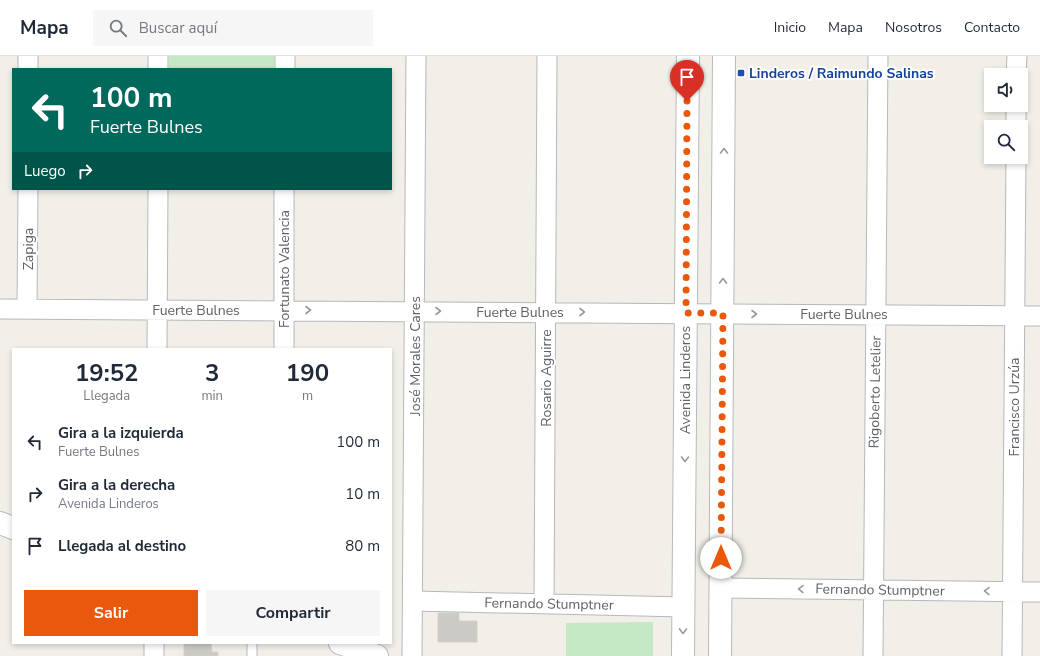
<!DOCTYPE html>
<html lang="es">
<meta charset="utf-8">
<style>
body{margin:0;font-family:"Nunito Sans",sans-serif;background:#f6f6f7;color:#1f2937;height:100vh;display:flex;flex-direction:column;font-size:15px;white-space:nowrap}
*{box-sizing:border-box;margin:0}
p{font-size:13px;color:#747a83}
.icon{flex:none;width:22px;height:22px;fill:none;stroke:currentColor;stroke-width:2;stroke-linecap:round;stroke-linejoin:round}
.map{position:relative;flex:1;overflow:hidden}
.details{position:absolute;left:12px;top:292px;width:380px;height:296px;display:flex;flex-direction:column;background:#fff;border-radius:0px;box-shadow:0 2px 6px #0003}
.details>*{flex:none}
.guide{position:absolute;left:12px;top:12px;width:380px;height:122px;border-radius:0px;box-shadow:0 2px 6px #0003;background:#00695c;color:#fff;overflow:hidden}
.tools{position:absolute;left:984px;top:12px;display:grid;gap:8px}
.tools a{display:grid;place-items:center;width:44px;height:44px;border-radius:0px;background:#fff;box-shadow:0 2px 6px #0003;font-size:20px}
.pin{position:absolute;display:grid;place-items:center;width:34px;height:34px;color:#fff;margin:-41px -17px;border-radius:50% 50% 50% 0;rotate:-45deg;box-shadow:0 0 4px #0007}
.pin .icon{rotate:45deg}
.me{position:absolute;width:44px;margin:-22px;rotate:0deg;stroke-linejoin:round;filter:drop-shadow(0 0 3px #0008)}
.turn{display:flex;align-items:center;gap:14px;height:84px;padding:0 12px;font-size:18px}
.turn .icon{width:52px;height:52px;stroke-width:2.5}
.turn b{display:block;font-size:28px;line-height:34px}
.then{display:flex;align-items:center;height:38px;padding:0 12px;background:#0003;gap:8px;font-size:15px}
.eta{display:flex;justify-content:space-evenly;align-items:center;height:68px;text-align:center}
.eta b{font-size:24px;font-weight:700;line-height:28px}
.cta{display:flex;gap:8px;margin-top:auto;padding:8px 12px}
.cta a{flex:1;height:46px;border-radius:0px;background:#ea580c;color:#fff;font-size:16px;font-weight:700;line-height:46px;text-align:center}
.cta a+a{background:#f6f6f7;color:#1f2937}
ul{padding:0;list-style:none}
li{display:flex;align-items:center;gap:12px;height:52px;padding:0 12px}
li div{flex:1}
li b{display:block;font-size:15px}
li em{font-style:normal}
header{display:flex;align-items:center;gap:24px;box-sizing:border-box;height:56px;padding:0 20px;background:#fff;border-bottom:1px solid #e0e1e3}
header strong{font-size:19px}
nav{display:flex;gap:22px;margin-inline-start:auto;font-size:14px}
.search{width:280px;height:36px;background:#f6f6f7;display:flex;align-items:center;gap:10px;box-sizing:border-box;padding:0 14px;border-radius:0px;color:#747a83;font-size:15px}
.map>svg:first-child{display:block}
</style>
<header>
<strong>Mapa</strong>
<div class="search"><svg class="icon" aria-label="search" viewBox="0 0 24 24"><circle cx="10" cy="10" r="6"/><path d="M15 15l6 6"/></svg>Buscar aquí</div>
<nav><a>Inicio</a><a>Mapa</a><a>Nosotros</a><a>Contacto</a></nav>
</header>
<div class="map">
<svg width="1040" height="600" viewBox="0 0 1040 600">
<rect width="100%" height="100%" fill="#f1efe8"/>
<path fill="#c5e8c5" d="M169 0H274V13H169Z
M653 566V600H566V567Z"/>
<path fill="#cccac5" stroke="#d6d1c6" d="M438 557H459V565H477V586H438Z
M184 587H211L212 596H218V600H184Z"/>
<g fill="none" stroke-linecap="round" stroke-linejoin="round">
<g stroke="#b5b8bc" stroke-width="11">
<path id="lane" d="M252 600V587"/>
</g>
<g stroke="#b5b8bc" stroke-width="21">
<path id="street" d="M28 13V0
M158 13V0
M285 13V0
M1016 19 1017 0
M1016 71V49
M0 253 1040 260
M27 253 28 133
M157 293 158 133
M284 293V133
M721 532 1040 536
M413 545 684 551
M544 548 547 0
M154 600V587
M412 600 416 0
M873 600 878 0
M1012 600 1016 101"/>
</g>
<g stroke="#b6babf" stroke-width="24">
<path id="secondary" d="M0 467 13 472
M340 587 377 600
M683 600 688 0
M720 600 724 0"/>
</g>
<use href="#lane" stroke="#fff" stroke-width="9"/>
<use href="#street" stroke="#fff" stroke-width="19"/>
<use href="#secondary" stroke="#fff" stroke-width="22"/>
</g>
<defs><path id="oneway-chevron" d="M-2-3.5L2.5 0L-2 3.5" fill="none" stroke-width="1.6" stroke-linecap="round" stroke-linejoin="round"/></defs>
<g stroke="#979a9d">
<use href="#oneway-chevron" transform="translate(724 95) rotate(-90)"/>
<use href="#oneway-chevron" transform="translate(723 225) rotate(-90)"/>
<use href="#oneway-chevron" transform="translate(308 254)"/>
<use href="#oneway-chevron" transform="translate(438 255)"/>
<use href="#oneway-chevron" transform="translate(582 256)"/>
<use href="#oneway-chevron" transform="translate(754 258)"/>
<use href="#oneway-chevron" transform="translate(685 403) rotate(90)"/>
<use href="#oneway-chevron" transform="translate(801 533) rotate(-179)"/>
<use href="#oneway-chevron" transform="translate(987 535) rotate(-179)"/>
<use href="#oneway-chevron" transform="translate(683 575) rotate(91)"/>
</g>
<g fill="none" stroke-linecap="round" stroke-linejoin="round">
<path stroke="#ea580c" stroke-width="7" stroke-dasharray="0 12.6" d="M687 45 686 257H723L721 502"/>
</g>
<rect fill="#1a4fb4" stroke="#fff" stroke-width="1.5" x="737" y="13" width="8" height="8" rx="2"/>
<g text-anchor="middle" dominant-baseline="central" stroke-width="4" stroke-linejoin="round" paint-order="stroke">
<g font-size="14" font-weight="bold" fill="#164399" stroke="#fff" text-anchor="start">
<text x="749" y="17">Linderos / Raimundo Salinas</text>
</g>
<g font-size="14" fill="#5f6368" stroke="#fff">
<text transform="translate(28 193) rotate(-90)">Zapiga</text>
<text transform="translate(284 213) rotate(-90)">Fortunato Valencia</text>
<text x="196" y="254">Fuerte Bulnes</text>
<text x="520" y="256">Fuerte Bulnes</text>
<text x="844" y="258">Fuerte Bulnes</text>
<text transform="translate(415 300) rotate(-90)">José Morales Cares</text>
<text transform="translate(546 322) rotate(-90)">Rosario Aguirre</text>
<text transform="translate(685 324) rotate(-90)">Avenida Linderos</text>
<text transform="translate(875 336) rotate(-89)">Rigoberto Letelier</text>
<text transform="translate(1014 351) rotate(-90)">Francisco Urzúa</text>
<text transform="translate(880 534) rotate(1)">Fernando Stumptner</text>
<text transform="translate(549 548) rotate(1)">Fernando Stumptner</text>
</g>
</g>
</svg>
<div class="tools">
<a><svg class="icon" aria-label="sound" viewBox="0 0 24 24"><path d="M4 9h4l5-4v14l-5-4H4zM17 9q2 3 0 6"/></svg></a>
<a><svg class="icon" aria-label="search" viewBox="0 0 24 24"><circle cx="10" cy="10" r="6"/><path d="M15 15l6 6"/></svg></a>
</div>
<div class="pin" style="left:687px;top:45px;background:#d93025"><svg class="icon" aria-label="arrive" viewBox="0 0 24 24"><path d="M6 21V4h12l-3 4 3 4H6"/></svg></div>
<svg class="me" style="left:721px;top:502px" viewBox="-20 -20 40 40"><circle r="19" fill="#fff"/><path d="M0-13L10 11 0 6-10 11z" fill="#ea580c"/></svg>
<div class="guide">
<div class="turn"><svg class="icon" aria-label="left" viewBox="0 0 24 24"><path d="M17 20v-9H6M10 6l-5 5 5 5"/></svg><div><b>100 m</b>Fuerte Bulnes</div></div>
<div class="then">Luego<svg class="icon" aria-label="right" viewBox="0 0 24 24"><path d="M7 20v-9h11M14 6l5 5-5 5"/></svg></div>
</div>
<section class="details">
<div class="eta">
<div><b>19:52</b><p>Llegada</p></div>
<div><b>3</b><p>min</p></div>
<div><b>190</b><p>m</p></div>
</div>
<ul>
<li><svg class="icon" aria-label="left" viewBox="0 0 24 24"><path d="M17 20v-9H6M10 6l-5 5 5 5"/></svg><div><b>Gira a la izquierda</b><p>Fuerte Bulnes</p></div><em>100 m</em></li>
<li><svg class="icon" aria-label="right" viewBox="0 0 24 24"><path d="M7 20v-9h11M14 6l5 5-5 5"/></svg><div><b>Gira a la derecha</b><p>Avenida Linderos</p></div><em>10 m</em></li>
<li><svg class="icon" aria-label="arrive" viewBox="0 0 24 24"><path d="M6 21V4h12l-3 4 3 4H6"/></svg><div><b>Llegada al destino</b></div><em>80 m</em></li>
</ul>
<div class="cta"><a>Salir</a><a>Compartir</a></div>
</section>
</div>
